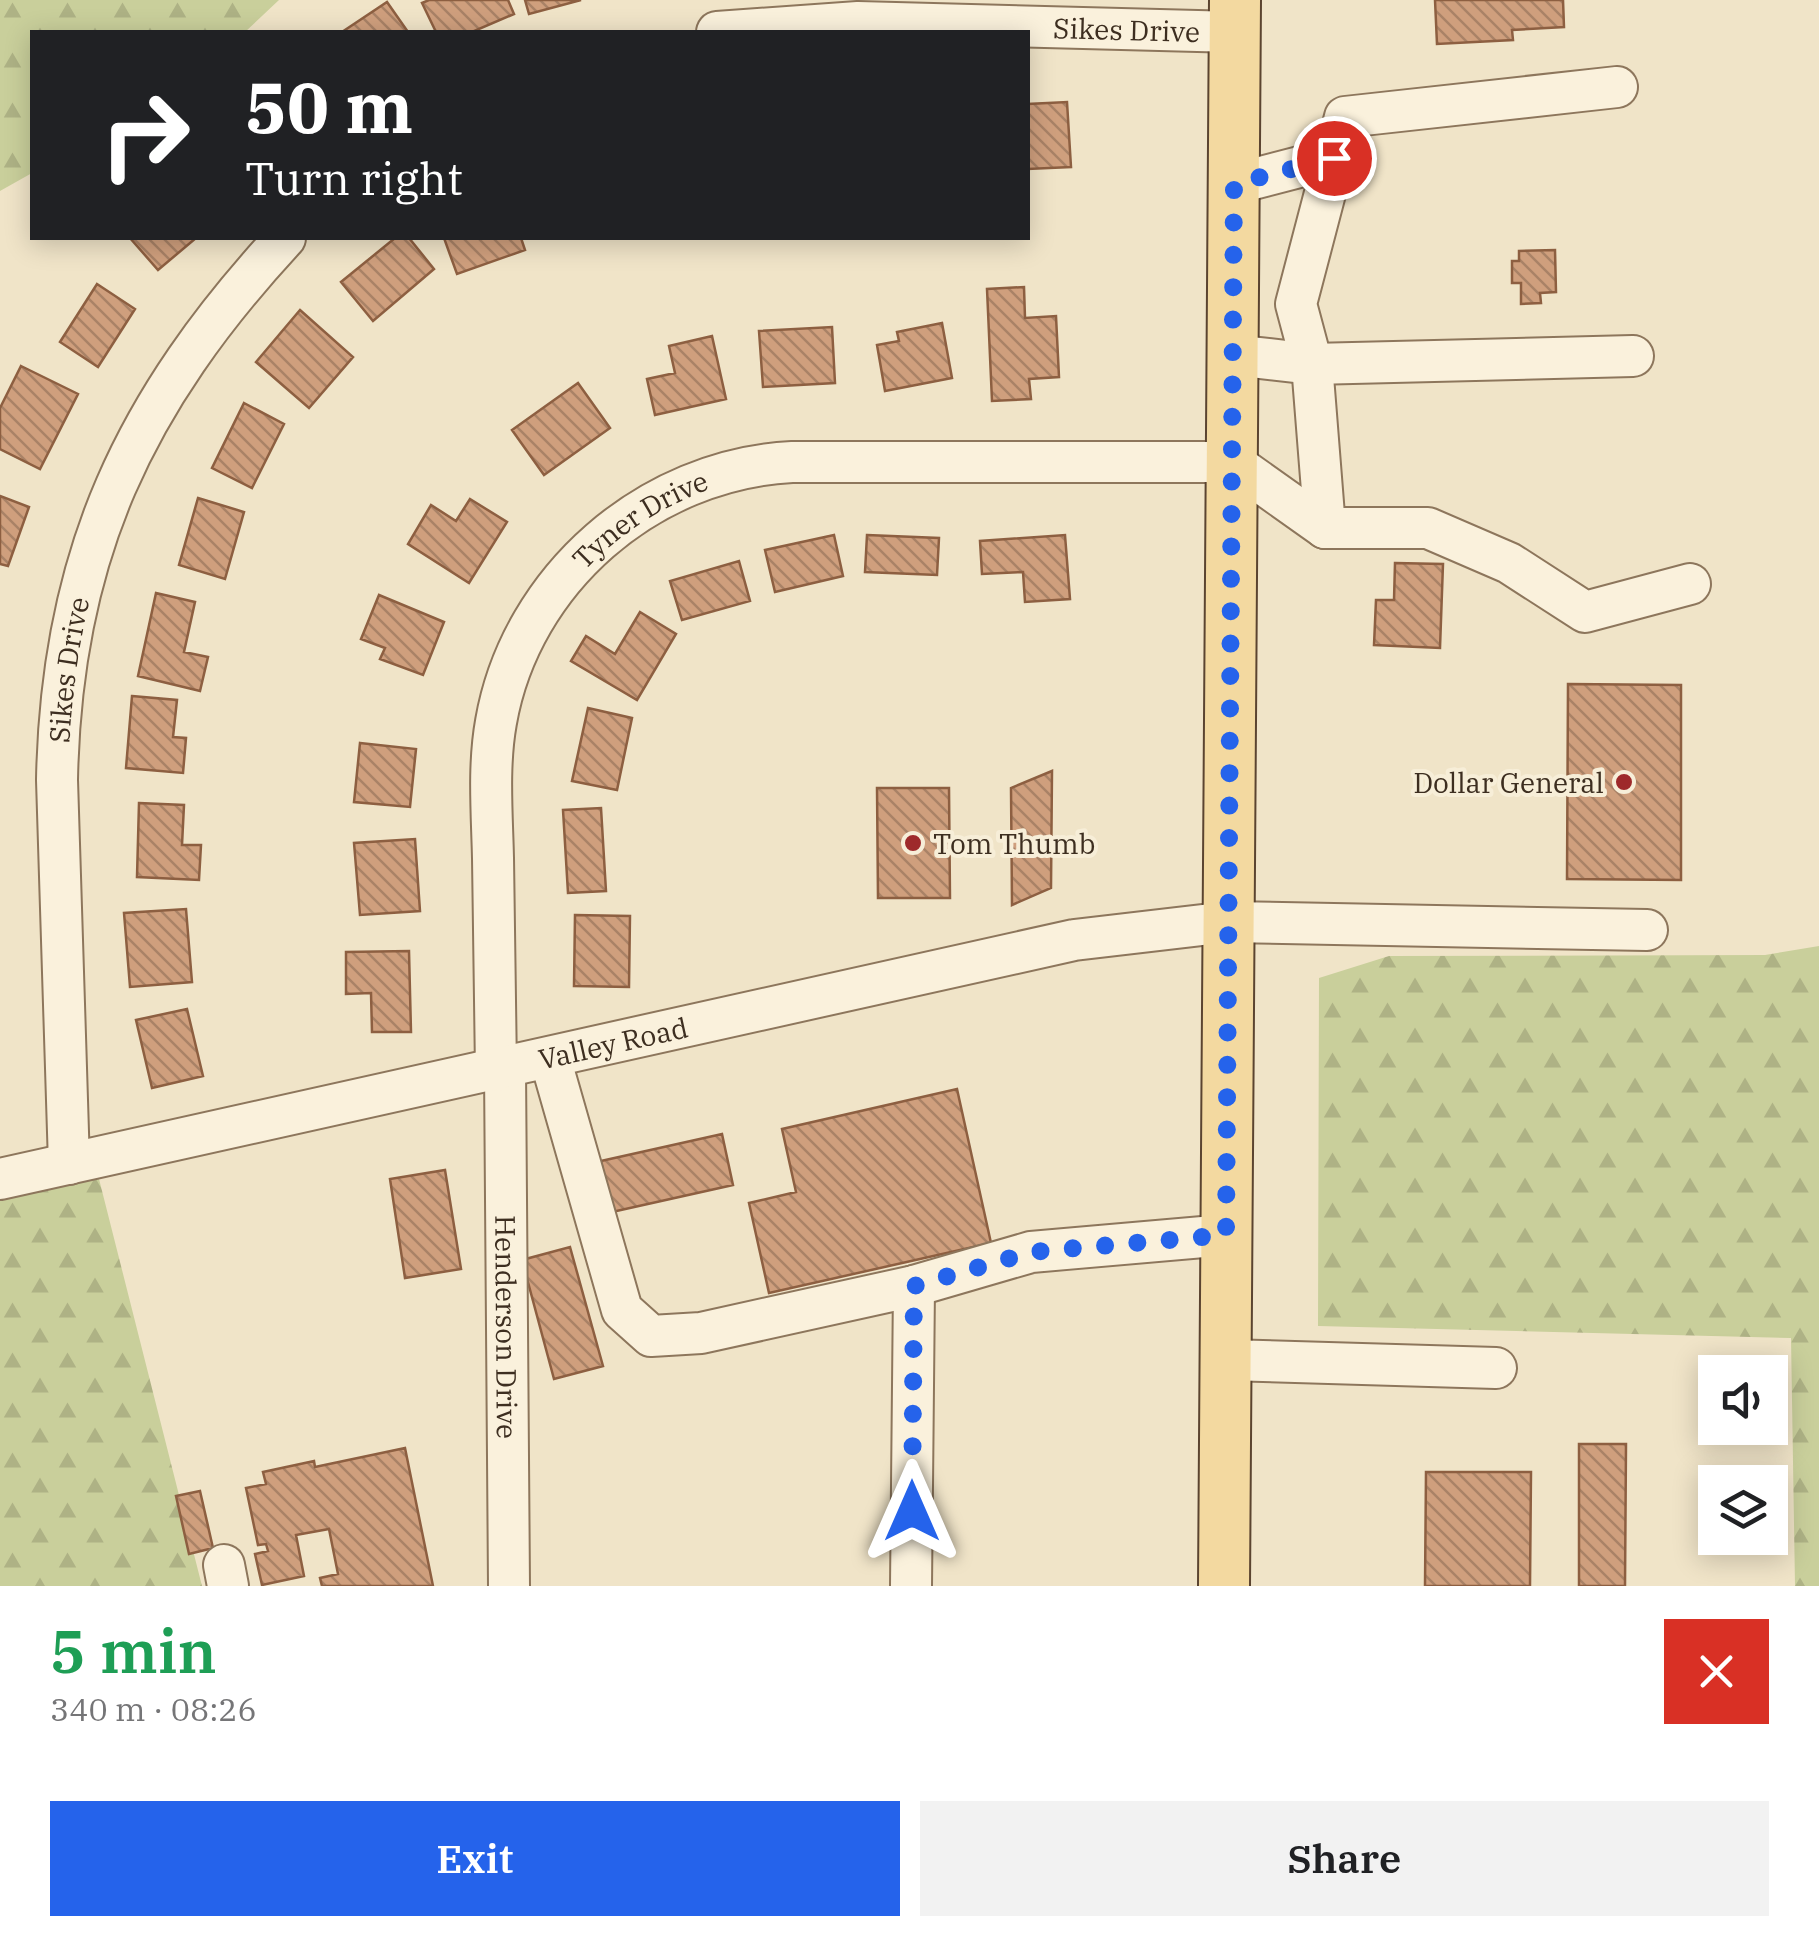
<!DOCTYPE html>
<meta charset="utf-8">
<style>
body{margin:0;font-family:"IBM Plex Serif",serif;background:#f2f2f2;color:#202124;height:100vh;display:flex;flex-direction:column;font-size:38px;white-space:nowrap}
*{box-sizing:border-box;margin:0}
p{font-size:32px;color:#757577}
.icon{flex:none;width:55px;height:55px;fill:none;stroke:currentColor;stroke-width:2;stroke-linecap:round;stroke-linejoin:round}
.map{position:relative;height:1586px;overflow:hidden}
.panel{display:flex;flex-direction:column;background:#fff;flex:1}
.panel>*{flex:none}
.guide{position:absolute;left:30px;top:30px;width:1000px;height:210px;border-radius:0px;box-shadow:0 5px 25px #0003;background:#202124;color:#fff;overflow:hidden}
.controls{position:absolute;left:1698px;top:1355px;display:grid;gap:20px}
.controls a{display:grid;place-items:center;width:90px;height:90px;border-radius:0px;background:#fff;box-shadow:0 5px 25px #0003;font-size:50px}
.pin{position:absolute;display:grid;place-items:center;width:85px;height:85px;color:#fff;margin:-42px;border:5px solid #fff;border-radius:50%;box-shadow:0 2px 10px #0007}
.me{position:absolute;width:110px;margin:-55px;rotate:0deg;stroke-linejoin:round;filter:drop-shadow(0 0 8px #0008)}
.turn{display:flex;align-items:center;gap:35px;height:210px;padding:0 50px;font-size:45px}
.turn .icon{width:130px;height:130px;stroke-width:2.5}
.turn b{display:block;font-size:70px;line-height:85px}
.round{display:grid;place-items:center;flex:none;width:105px;height:105px;border-radius:0px;background:#f2f2f2}
.overview{display:flex;align-items:center;justify-content:space-between;height:170px;padding:0 50px}
h1{font-size:60px;font-weight:600;line-height:75px;color:#1e9e55}
.button{display:flex;gap:20px;margin-top:auto;padding:20px 50px}
.button a{flex:1;height:115px;border-radius:0px;background:#2563eb;color:#fff;font-size:40px;font-weight:600;line-height:115px;text-align:center}
.button a+a{background:#f2f2f2;color:#202124}
.map>svg:first-child{display:block}
</style>
<div class="map">
<svg width="1819" height="1586" viewBox="0 0 1819 1586">
<defs>
<pattern id="forest-firs" width="22" height="20" patternUnits="userSpaceOnUse" patternTransform="scale(2.5)"><rect width="22" height="20" fill="#c9cf9b"/><path d="M5 1l3.5 6h-7zM16 11l3.5 6h-7z" fill="#aeb285"/></pattern>
<pattern id="building-back-hatch" width="6" height="6" patternUnits="userSpaceOnUse" patternTransform="scale(2.5)"><rect width="6" height="6" fill="#cf9f7d"/><path d="M-1 5l2 2M0 0l6 6M5-1l2 2" fill="none" stroke="#a98266"/></pattern>
</defs>
<rect width="100%" height="100%" fill="#f0e4c8"/>
<path fill="url(#forest-firs)" d="M0 0H279L245 32H32V173L0 191Z
M1819 946V1586H1795L1791 1338 1318 1326 1319 978 1389 956 1765 955Z
M98 1175 202 1586H0V1197Z"/>
<path fill="url(#building-back-hatch)" stroke="#8d5f41" stroke-width="2.5" d="M429 0H508L514 14 472 32H436L422 3Z
M525 0H581L529 14Z
M1435 0H1563L1564 27 1512 30 1513 40 1437 44Z
M387 2 408 32H342Z
M1067 102 1071 167 1028 169V104Z
M130 238H196L158 270Z
M395 238H409L434 269 373 321 341 282Z
M444 238H521L525 250 457 274Z
M1555 250 1556 292 1540 293 1541 303 1521 304V283H1512V261H1519V251Z
M97 284 135 309 98 367 60 342Z
M1024 287 1025 318 1056 316 1059 377 1029 379 1031 399 992 401 987 289Z
M300 310 353 357 309 408 256 362Z
M942 323 952 378 885 391 877 345 899 341 897 332Z
M832 327 835 383 763 387 759 331Z
M712 336 726 399 655 415 647 379 675 373 669 346Z
M21 366 78 394 40 469 0 449V408Z
M578 383 610 428 544 475 512 430Z
M244 403 284 424 252 488 212 468Z
M0 496 29 507 8 566 0 564Z
M198 498 244 512 225 579 179 565Z
M470 499 507 522 469 583 408 544 431 505 456 521Z
M834 535 843 576 775 592 765 550Z
M867 535 939 538 937 575 865 572Z
M1065 535 1070 599 1025 602 1023 572 982 574 980 541Z
M739 561 750 601 682 620 670 581Z
M1395 563 1443 564 1440 648 1374 645 1376 600H1394Z
M156 593 195 602 184 652 208 657 200 691 138 676Z
M379 595 444 622 423 675 380 659 385 648 361 639Z
M640 612 676 634 637 700 571 661 586 636 615 654Z
M1568 684 1681 685V880L1567 879Z
M132 696 177 700 173 737 186 738 183 773 126 768Z
M588 708 632 718 617 790 572 781Z
M360 743 416 749 410 807 354 802Z
M1052 771 1051 888 1012 905 1011 788Z
M877 788H949L950 898H878Z
M139 803 184 805 182 845H201L199 880 137 877Z
M601 808 606 891 568 893 563 810Z
M415 839 420 911 360 915 354 843Z
M186 909 192 982 130 987 124 913Z
M575 915 630 916 629 987 574 986Z
M409 951 411 1032H372L371 993 346 994V952Z
M187 1009 203 1076 152 1088 136 1020Z
M957 1089 991 1243 769 1293 749 1203 796 1192 782 1129Z
M722 1134 733 1185 612 1212 601 1161Z
M445 1170 461 1269 405 1278 390 1179Z
M570 1247 603 1366 554 1379 522 1260Z
M1579 1444H1626L1625 1586H1579Z
M405 1448 433 1586H322L320 1578 338 1574 329 1529 296 1535 304 1576 262 1585 255 1554 268 1551 266 1544 258 1545 246 1488 266 1484 263 1472 314 1461 315 1467Z
M1426 1472H1531L1530 1586H1425Z
M200 1491 213 1548 189 1554 176 1496Z"/>
<g fill="none" stroke-linecap="round" stroke-linejoin="round">
<g stroke="#8d765c" stroke-width="44">
<g id="minor">
<path id="s1" d="M717 32 858 22 1236 32"/>
<path d="M1617 87 1345 117 1296 304 1312 364 1325 528H1428L1509 563 1585 612 1690 584"/>
<path d="M1234 184 1334 158"/>
<path d="M1233 355 1312 364 1633 356"/>
<path d="M550 1058 622 1310 651 1336 701 1333 914 1286 1031 1252 1226 1235"/>
<path id="s2" d="M505 1069 509 1586"/>
<path id="s3" d="M496 1071C495 1000 494 929 493 858 492 814 488 766 496 722 521 579 649 469 792 462H1232L1325 528"/>
<path id="s4" d="M69 1164 57 780C61 556 134 401 285 238"/>
<path id="s5" d="M0 1179 1074 940 1228 922 1647 930"/>
<path d="M1226 1360 1496 1368"/>
<path d="M224 1565 228 1586"/>
<path d="M911 1586 914 1286"/>
</g>
</g>
<g stroke="#5b4430" stroke-width="54">
<path id="major" d="M1224 1586 1235 0"/>
</g>
<use href="#minor" stroke="#faf1dc" stroke-width="40"/>
<use href="#major" stroke="#f3d9a0" stroke-width="50"/>
</g>
<g fill="none" stroke-linecap="round" stroke-linejoin="round">
<path stroke="#2563eb" stroke-width="18" stroke-dasharray="0 32.4" d="M912 1511 914 1286 1031 1252 1226 1235 1234 184 1334 158"/>
</g>
<g fill="#9e2a2b" stroke="#f7eed8" stroke-width="4">
<circle cx="1624" cy="782" r="10"/>
<circle cx="913" cy="843" r="10"/>
</g>
<g text-anchor="middle" dominant-baseline="central" stroke-width="8" stroke-linejoin="round" paint-order="stroke">
<g font-size="28" fill="#3d2e20" stroke="#f7eed8">
<text stroke="none"><textPath href="#s1" startOffset="410">Sikes Drive</textPath></text>
<text stroke="none"><textPath href="#s3" startOffset="608">Tyner Drive</textPath></text>
<text stroke="none"><textPath href="#s4" startOffset="495">Sikes Drive</textPath></text>
<text stroke="none"><textPath href="#s5" startOffset="628">Valley Road</textPath></text>
<text stroke="none"><textPath href="#s2" startOffset="258">Henderson Drive</textPath></text>
</g>
<g font-size="28" fill="#3d2e20" stroke="#f7eed8" text-anchor="end">
<text x="1604" y="782">Dollar General</text>
<text x="933" y="843" text-anchor="start">Tom Thumb</text>
</g>
</g>
</svg>
<div class="controls">
<a><svg class="icon" aria-label="sound" viewBox="0 0 24 24"><path d="M4 9h4l5-4v14l-5-4H4zM17 9q2 3 0 6"/></svg></a>
<a><svg class="icon" aria-label="layers" viewBox="0 0 24 24"><path d="M12 4l9 5-9 5-9-5zM3 14l9 5 9-5"/></svg></a>
</div>
<div class="pin" style="left:1334px;top:158px;background:#d93025"><svg class="icon" aria-label="arrive" viewBox="0 0 24 24"><path d="M6 21V4h12l-3 4 3 4H6"/></svg></div>
<svg class="me" style="left:912px;top:1511px" viewBox="-20 -20 40 40"><path d="M0-17L14 15 0 8-14 15z" fill="#2563eb" stroke="#fff" stroke-width="4"/></svg>
<div class="guide">
<div class="turn"><svg class="icon" aria-label="right" viewBox="0 0 24 24"><path d="M7 20v-9h11M14 6l5 5-5 5"/></svg><div><b>50 m</b>Turn right</div></div>
</div>
</div>
<section class="panel">
<div class="overview"><div><h1>5 min</h1><p>340 m · 08:26</p></div><a class="round" style="background:#d93025;color:#fff"><svg class="icon" aria-label="close" viewBox="0 0 24 24"><path d="M6 6l12 12M18 6L6 18"/></svg></a></div>
<div class="button"><a>Exit</a><a>Share</a></div>
</section>
